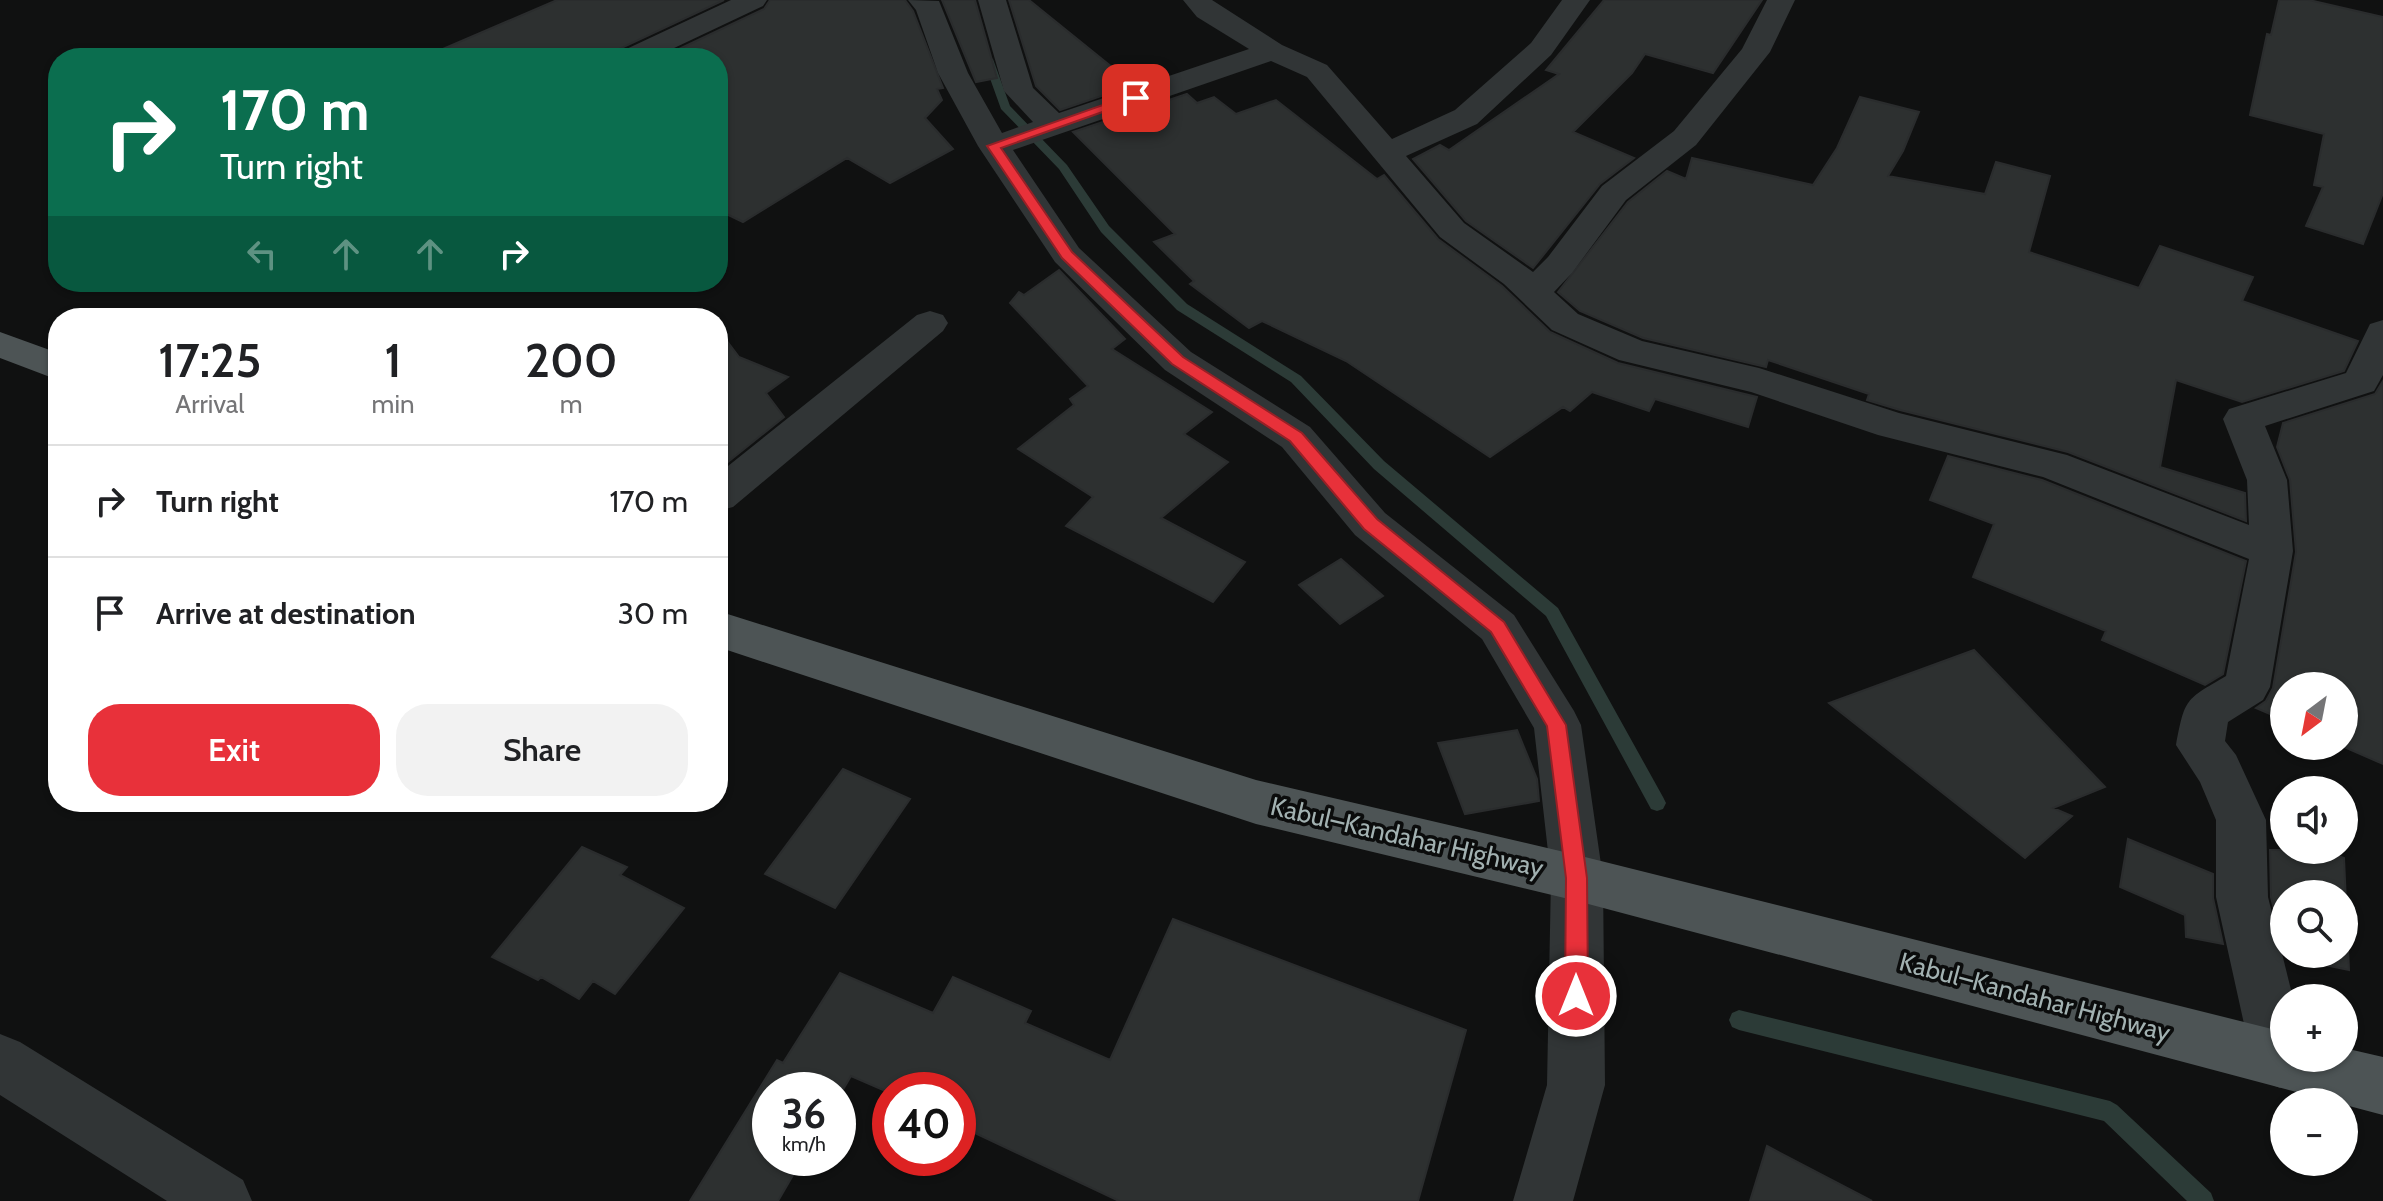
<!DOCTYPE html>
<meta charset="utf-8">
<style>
body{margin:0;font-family:Cabin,sans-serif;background:#f2f2f2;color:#202124;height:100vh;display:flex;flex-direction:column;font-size:30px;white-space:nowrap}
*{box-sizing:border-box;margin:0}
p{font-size:26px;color:#757577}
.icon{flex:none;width:44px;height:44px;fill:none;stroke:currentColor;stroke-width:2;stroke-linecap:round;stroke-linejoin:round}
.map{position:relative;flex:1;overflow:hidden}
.drawer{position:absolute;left:48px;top:308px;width:680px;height:504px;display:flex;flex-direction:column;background:#fff;border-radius:32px;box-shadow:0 2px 6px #0004}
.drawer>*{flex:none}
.banner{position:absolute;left:48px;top:48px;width:680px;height:244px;border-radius:32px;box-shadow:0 2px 6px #0004;background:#0b6e4f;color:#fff;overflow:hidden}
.needle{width:52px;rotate:212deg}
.controls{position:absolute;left:2270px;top:672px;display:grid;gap:16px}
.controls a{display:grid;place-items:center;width:88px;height:88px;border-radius:50%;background:#fff;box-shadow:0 2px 6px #0004;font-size:40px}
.speed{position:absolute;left:752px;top:1072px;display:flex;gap:16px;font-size:40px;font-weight:700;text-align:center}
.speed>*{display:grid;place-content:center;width:104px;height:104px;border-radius:50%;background:#fff;box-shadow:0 2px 6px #0004;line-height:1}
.speed small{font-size:20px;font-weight:400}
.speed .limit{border:12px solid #d22;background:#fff;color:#111}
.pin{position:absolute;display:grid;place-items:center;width:68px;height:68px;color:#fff;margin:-34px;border-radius:16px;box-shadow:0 4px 12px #0006}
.me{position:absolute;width:88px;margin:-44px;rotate:0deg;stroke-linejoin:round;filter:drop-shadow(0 0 6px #0008)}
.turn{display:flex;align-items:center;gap:28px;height:168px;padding:0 40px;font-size:36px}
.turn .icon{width:104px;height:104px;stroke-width:2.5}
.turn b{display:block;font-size:56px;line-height:68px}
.lanes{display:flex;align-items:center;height:76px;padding:0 40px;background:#0003;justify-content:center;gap:40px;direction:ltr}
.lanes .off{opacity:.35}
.eta{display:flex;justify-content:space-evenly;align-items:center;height:136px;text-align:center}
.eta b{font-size:48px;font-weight:600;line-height:56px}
.action{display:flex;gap:16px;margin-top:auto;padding:16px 40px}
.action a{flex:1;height:92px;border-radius:32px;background:#e8313a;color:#fff;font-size:32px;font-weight:600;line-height:92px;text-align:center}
.action a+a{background:#f2f2f2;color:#202124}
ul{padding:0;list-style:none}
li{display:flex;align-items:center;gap:24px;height:112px;padding:0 40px;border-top:2px solid #e0e0e0}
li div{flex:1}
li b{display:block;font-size:30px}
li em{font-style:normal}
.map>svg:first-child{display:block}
</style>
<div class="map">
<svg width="2383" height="1201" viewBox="0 0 2383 1201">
<rect width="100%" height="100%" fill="#101111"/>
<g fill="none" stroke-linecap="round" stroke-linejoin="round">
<path fill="#2c3b37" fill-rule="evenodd" d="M988 56 993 59 1010 106 1067 165 1109 226 1187 304 1301 376 1384 461 1558 608 1663 797 1666 803 1663 809 1657 811 1651 809 1546 616 1374 469 1291 382 1177 310 1101 232 1059 169 1001 109 983 59Z
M1739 1010 2110 1101 2117 1105 2211 1193 2214 1201H2187L2104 1121 1739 1030 1732 1027 1729 1020 1732 1013Z"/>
</g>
<path fill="#2d3030" stroke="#2a2c2d" stroke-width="2" d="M557 0H724L619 49 612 58H422Z
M770 0H905L913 11 943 88 937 89 942 100 925 118 953 149 890 183 847 158 743 222 718 210V58H660L764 9Z
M942 0H975L997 78 976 82Z
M1009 0H1029L1134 85 1060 110 1036 86Z
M1604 0H1762L1713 73 1645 54 1632 73 1573 132 1634 158 1600 184 1533 268 1466 221 1413 159 1440 145 1449 150 1559 74 1546 70Z
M2279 0H2309L2383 17V193L2363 244 2306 226 2323 187 2314 185 2324 134 2250 115 2267 34 2271 35Z
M1187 94 1197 103 1214 97 1236 114 1276 100 1377 179 1384 175 1438 239 1502 286 1550 332 1618 363 1757 397 1748 427 1655 399 1649 411 1592 392 1570 411 1563 407 1490 457 1346 361 1262 321 1249 328 1190 284 1194 281 1154 242 1175 234 1073 132Z
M1860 97 1919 112 1903 151 1888 176 1985 194 1996 162 2050 176 2029 252 2139 288 2160 246 2253 277 2242 301 2358 341 2344 371 2242 402 2176 380 2160 467 2245 493 2246 521 2068 452 1900 410 1867 400 1869 394 1768 360 1766 367 1643 338 1580 311 1558 292 1628 202 1667 171 1686 179 1692 158 1813 185 1837 148Z
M1059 270 1125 339 1112 349 1212 412 1184 434 1228 462 1161 518 1245 562 1213 602 1066 526 1093 497 1018 449 1074 405 1070 399 1088 386 1010 303 1019 292 1024 295Z
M718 329 739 357 788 377 766 393 784 417 718 470Z
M2383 381V764L2342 746 2344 686H2284V720L2256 708 2266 701 2273 688 2296 552 2290 480 2277 447 2283 423 2375 394Z
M1948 456 2042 480 2246 561 2223 674 2205 685 2102 640 2106 631 1973 577 1994 524 1930 500Z
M1341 559 1383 596 1340 624 1299 585Z
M1974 650 2105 787 2053 808 2072 816 2025 858 1829 703Z
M1517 730 1537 779 1539 801 1465 814 1438 743Z
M843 769 910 799 835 908 765 874Z
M2128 839 2213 874V898L2223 944 2186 937 2185 915 2120 887Z
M582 847 627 867 620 875 684 908 615 994 593 981 579 999 541 977 538 980 492 957Z
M2270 850H2322L2344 858 2349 970 2286 957 2285 954H2344V894H2284V949L2271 897Z
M1173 919 1466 1030 1418 1201H1119L958 1125V1090H890V1093L851 1076 838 1098V1090H770V1158H803L778 1201H690L777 1060 783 1063 840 973 933 1013 953 977 1031 1011 1025 1023 1110 1060Z
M1767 1146 1872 1201H1750Z"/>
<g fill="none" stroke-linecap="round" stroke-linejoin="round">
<path fill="#313536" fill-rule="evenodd" d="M731 0H767L763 6 653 58H615L620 52Z
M908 0 939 1 968 73 1002 133 1033 122 1004 91 978 0H1006L1033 88 1059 113 1249 49 1197 17 1183 0H1212L1282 45 1327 65 1392 139 1455 110 1531 43 1562 0H1590L1551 55 1477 124 1406 156 1464 223 1533 272 1548 257 1602 186 1674 131 1742 49 1767 0H1795L1770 52 1696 145 1626 200 1572 273 1554 292 1578 314 1642 341 1759 368 1899 413 2067 455 2249 525 2247 480 2223 419 2229 409 2346 373 2370 324 2383 320V375L2374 391 2265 426 2287 480 2293 551 2270 687 2263 700 2228 722 2225 741 2236 755 2266 820 2268 897 2293 998H2284V1058H2308L2300 1080 2280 1088 2260 1080 2252 1060 2216 897V820L2200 782 2176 745C2185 698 2185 700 2226 676L2249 559 2043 477 1878 435 1751 392 1619 360 1552 330 1504 284 1440 237 1307 77 1271 61 1013 150 1079 248 1191 352 1310 427 1385 513 1514 615 1574 711 1581 725 1603 878 1605 1085 1573 1201H1513L1547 1085 1551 878 1534 728 1482 639 1355 535 1282 447 1165 370 1055 262 978 146 938 73 916 10Z
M930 311 943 315 948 323 943 331 733 507 718 511V474L917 315Z
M0 1034 20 1042 243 1180 252 1201H167L0 1095Z"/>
<path fill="#4d5455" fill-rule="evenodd" d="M0 332 58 353V380L0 358Z
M718 611 1256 780 1577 855 2284 1032V1058H2344V1048L2383 1057V1115L1577 901 1256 824 718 647Z"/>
</g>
<path fill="#e8313a" stroke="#972026" stroke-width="2" d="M1131 95 1142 98 1001 148 1072 252 1183 357 1302 433 1377 519 1504 622 1566 725 1587 878 1588 996 1584 1004 1576 1007 1568 1004 1565 996 1566 878 1547 726 1491 632 1364 529 1290 441 1172 364 1062 258 987 146Z"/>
<g text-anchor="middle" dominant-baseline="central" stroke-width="7" stroke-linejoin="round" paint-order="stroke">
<g font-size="26" fill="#a2b1b1" stroke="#0b0c0c">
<text transform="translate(1407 837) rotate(13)">Kabul–Kandahar Highway</text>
<text transform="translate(2035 997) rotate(15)">Kabul–Kandahar Highway</text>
</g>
</g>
</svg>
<div class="controls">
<a><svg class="needle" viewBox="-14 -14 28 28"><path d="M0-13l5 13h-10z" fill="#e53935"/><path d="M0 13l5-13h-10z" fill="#757577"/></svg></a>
<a><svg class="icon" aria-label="sound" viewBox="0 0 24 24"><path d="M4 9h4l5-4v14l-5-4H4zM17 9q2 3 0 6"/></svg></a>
<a><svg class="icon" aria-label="search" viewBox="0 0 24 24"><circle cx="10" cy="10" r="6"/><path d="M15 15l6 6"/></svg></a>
<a>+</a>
<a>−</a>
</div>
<div class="speed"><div>36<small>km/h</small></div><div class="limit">40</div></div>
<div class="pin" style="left:1136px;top:98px;background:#d93025"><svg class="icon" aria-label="arrive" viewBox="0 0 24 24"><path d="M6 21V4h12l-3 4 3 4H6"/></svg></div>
<svg class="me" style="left:1576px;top:996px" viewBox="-20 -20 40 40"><circle r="17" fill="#e8313a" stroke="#fff" stroke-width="3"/><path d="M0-11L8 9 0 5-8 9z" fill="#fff"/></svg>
<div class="banner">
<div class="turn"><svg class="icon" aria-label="right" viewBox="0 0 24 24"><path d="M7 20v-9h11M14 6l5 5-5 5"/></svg><div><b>170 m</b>Turn right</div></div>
<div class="lanes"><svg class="icon off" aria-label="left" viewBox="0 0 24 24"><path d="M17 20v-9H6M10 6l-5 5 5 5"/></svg><svg class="icon off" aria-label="ahead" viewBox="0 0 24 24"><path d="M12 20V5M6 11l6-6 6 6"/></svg><svg class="icon off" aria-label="ahead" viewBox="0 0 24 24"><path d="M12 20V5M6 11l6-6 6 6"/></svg><svg class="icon" aria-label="right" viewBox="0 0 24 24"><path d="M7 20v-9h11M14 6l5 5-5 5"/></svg></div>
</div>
<section class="drawer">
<div class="eta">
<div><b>17:25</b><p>Arrival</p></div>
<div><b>1</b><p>min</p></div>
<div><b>200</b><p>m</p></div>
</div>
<ul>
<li><svg class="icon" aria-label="right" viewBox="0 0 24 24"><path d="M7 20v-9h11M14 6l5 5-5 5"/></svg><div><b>Turn right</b></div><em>170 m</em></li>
<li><svg class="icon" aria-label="arrive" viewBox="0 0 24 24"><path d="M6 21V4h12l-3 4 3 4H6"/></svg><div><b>Arrive at destination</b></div><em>30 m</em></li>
</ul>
<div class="action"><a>Exit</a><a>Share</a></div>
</section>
</div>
